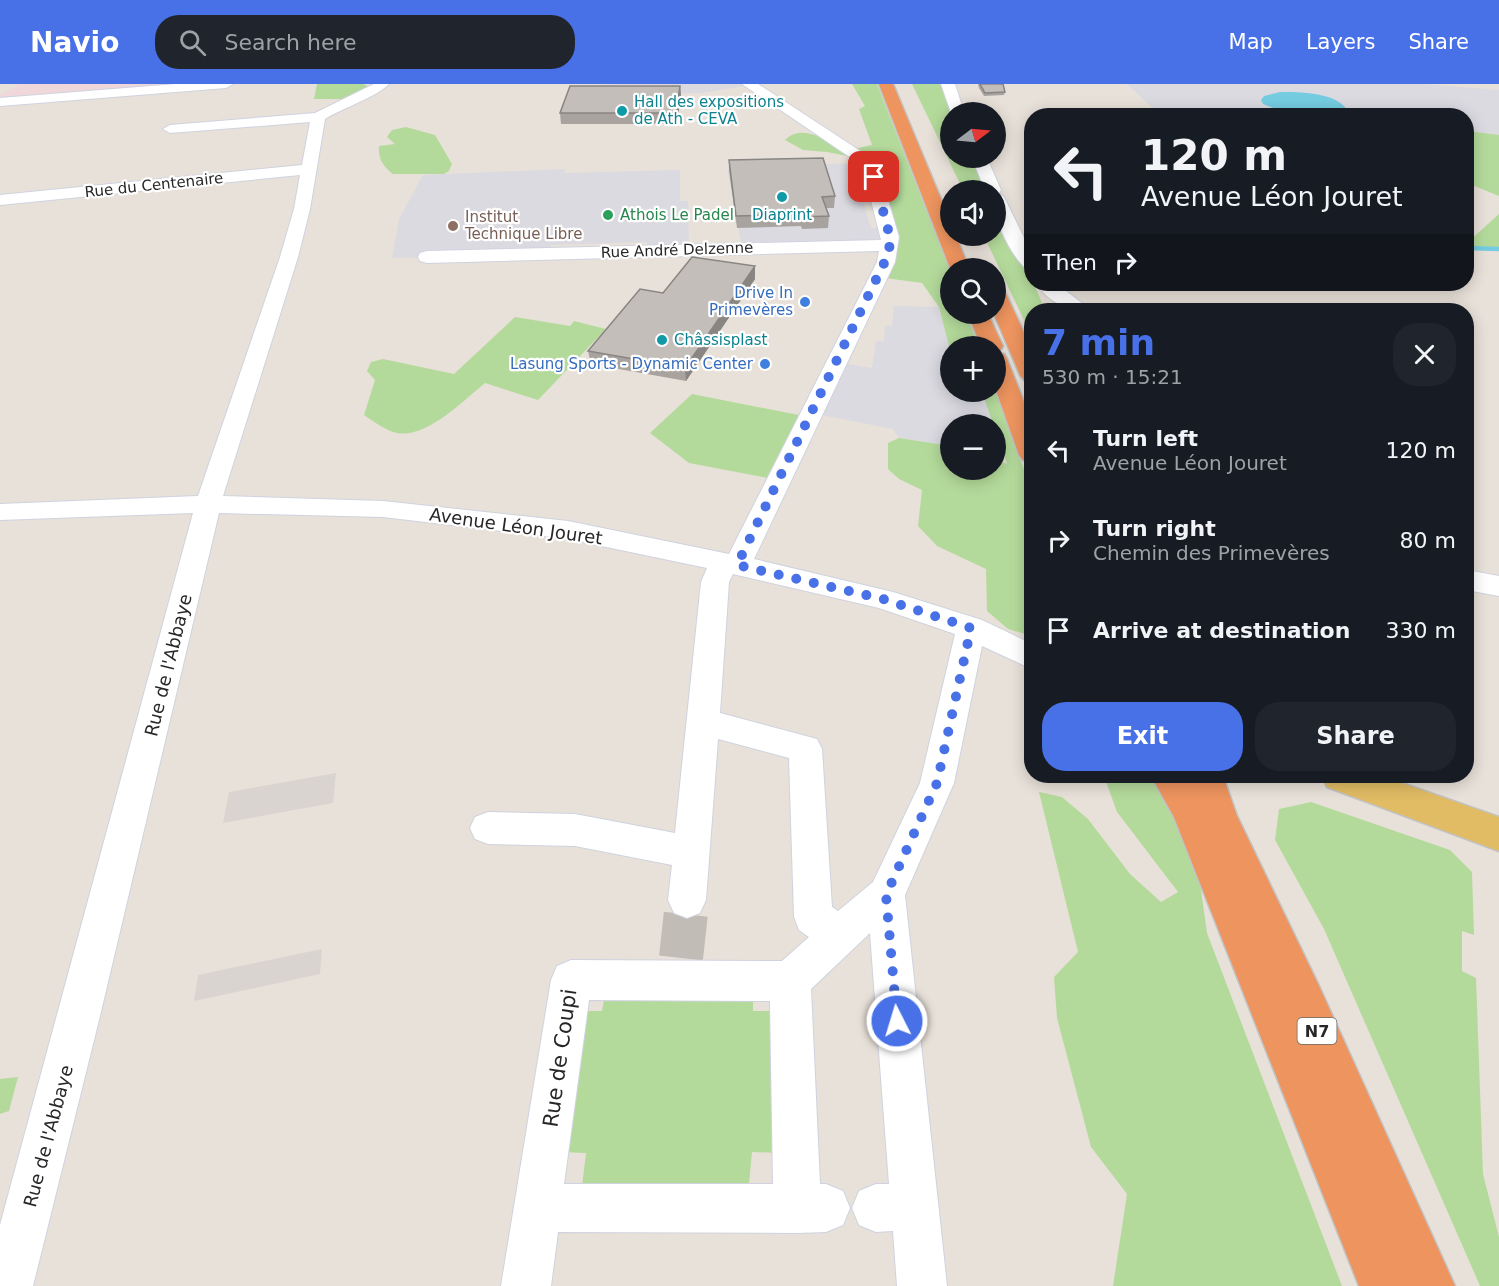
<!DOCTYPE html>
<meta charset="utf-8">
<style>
body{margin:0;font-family:"DejaVu Sans",sans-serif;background:#20242c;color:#f1f3f6;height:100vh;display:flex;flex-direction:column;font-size:22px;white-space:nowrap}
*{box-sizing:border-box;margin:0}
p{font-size:20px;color:#9ea1a6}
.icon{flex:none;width:33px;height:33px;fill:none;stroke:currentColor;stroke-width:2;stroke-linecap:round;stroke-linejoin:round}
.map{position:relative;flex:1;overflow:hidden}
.panel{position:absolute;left:1024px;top:219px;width:450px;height:480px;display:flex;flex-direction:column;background:#171b24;border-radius:24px;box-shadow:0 3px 15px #0003}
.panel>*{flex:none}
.banner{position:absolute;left:1024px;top:24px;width:450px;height:183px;border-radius:24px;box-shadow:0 3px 15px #0003;background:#171b24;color:#f1f3f6;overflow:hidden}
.needle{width:39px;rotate:74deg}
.tools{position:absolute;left:940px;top:18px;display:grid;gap:12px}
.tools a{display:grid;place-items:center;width:66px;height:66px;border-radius:50%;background:#171b24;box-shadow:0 3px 15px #0003;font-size:30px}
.pin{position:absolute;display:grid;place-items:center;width:51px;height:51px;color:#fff;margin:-26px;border-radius:12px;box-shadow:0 3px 9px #0006}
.me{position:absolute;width:66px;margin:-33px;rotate:355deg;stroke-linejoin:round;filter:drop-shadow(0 0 4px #0008)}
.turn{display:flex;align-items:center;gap:21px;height:126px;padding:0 18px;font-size:27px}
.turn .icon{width:78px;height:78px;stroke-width:2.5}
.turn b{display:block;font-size:42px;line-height:51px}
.then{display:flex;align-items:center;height:57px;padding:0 18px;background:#0003;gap:12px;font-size:22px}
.round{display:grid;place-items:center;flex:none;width:63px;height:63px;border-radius:24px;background:#20242c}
.headline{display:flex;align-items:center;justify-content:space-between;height:102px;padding:0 18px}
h1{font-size:36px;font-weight:700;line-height:45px;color:#4870e7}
.button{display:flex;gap:12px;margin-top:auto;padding:12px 18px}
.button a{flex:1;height:69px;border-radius:24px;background:#4870e7;color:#fff;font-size:24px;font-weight:700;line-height:69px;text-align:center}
.button a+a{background:#20242c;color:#f1f3f6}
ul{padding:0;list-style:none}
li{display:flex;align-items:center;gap:18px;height:90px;padding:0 18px}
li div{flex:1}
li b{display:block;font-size:22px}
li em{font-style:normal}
header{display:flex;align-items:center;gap:36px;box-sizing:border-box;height:84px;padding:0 30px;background:#4870e7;color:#fff}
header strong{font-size:28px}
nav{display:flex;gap:33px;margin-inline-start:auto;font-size:21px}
.search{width:420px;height:54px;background:#20242c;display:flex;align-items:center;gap:15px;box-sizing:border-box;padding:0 21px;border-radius:24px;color:#9ea1a6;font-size:22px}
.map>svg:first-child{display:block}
</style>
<header>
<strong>Navio</strong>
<div class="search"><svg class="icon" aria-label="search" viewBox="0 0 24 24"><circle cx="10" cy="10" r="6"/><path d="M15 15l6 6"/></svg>Search here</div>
<nav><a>Map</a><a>Layers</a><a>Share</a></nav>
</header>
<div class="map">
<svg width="1499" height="1202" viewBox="0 0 1499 1202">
<rect width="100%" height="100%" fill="#e8e1d9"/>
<path fill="#dbdae1" d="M615 0H749L751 1 701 9 574 10 578 2Z
M1127 0H1423L1499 6V51L1467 47V32H1272L1247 25 1240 31H1160Z
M868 79 875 99 859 105 871 144H888L890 161 742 165 727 82Z
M566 85 564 89 680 86V117H688L689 166 648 167 647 158 551 161 548 170 392 174 399 135 423 91Z
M894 222 939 223 951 270V308H982L993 340H951V362L899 354 893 345 811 329 836 278 872 284 876 257H884L885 242H892Z"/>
<path fill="#efd7da" d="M20 0H226L0 18V11Z"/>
<path fill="#b4da9b" d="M317 0H363L367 2 366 7 346 15H314Z
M852 0H877L951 190V230H966L979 262H951V270L939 223 922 199 878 193 885 178 872 89 852 73 827 68 803 66 785 56C803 37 830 61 848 64 855 66 865 62 872 61L859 25 865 22Z
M912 0H941L950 11 951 74H979L993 106H963Z
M406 43 435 51 452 80 449 87 444 90H393C383 82 378 75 379 62L395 60 387 53 392 46Z
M1467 47 1499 51V112L1467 99Z
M996 113C1007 135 1032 175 1032 200H1034L1045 226H1032V253L984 152H996Z
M1499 130V164L1467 163V159Z
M515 233 570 242 574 237 606 245 538 316 485 299C464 316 426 355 397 349 385 346 374 338 364 331L375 296 367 287 371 278 383 275 454 290Z
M996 307 1032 408V552L1008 545 987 527 986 485 937 462 918 442 922 406 899 395 888 385V359L899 354 951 362V386H996V375L1007 380 996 348V340H993L982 308Z
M692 310 809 333 779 396 689 379 650 349Z
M1104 692H1158L1163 697 1197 777 1207 849 1342 1202H1113L1127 1110 1091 1063 1057 934 1054 893 1078 868 1039 708 1062 713 1088 735 1130 790 1161 818 1178 808 1117 728Z
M1311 718 1450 766 1472 788 1474 851 1462 847V887L1476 894 1483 1090 1499 1153V1202H1480L1324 845 1275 756 1279 725Z
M606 903 753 904V927H775L779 1069 752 1068 749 1100 582 1102 586 1069 560 1068 578 927H602Z
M18 993 9 1027 0 1030V995Z"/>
<path fill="#d9d4d0" d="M336 689 333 719 223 739 229 708Z
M322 865 320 890 194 917 198 891Z"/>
<path fill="#75cce1" d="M1280 8C1299 8 1336 8 1347 26L1341 31H1292L1263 20 1261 16 1264 12Z"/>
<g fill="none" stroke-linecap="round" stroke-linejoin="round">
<path stroke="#75cce1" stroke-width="4.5" d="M1467 164 1499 165"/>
<path stroke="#c1bcb5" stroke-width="34" stroke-dasharray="34 16" stroke-linecap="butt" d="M687 820V816"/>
<path stroke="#c1bcb5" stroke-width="44" stroke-dasharray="44 22" stroke-linecap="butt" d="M681 874 687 819"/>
<g stroke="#cfd3df" stroke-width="2">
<path id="minor" d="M176 0H233L226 4 0 22V14Z
M374 0H389C378 12 341 25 325 35L310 125 298 173 223 412 383 417 568 437 729 470 877 178 879 167 427 179 420 177 418 173 420 169 427 167 881 156 864 89 860 80 742 0H758L871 74 880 89 899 153 895 178 754 475 893 508 982 536 1032 560V585L982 562 954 699 905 811 947 1202H897L893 1147 876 1148 859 1141 852 1124 859 1107 876 1100H889L870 849 811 905 820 1100H826L843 1107 850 1124 843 1141 826 1148 797 1149 558 1148 551 1202H501L551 896 557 882 571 876 782 877 809 853 799 846 794 833 789 674 718 655 706 816 700 829 687 834 674 829 668 816 672 781 575 762 488 760 475 755 470 744 475 733 488 728 575 730 675 749 701 498 707 484 568 455 383 433 219 429 100 932 33 1202H0V1141L193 429 0 436V420L198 412 280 173 294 125 300 91 0 121V111L302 81 310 38 170 49 163 45 170 41 315 29ZM733 490 879 524 955 550 920 699 873 798 838 827 832 823 822 665 817 655 720 629 729 498ZM589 916 770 917 773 1100H564Z
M941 0H955L964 28 951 29Z
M972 74H987L1001 106 999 109 1004 113 1032 170V188C1018 184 999 146 996 131 994 124 996 114 996 106H985Z
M1036 200H1057L1091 226C1069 228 1050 219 1036 200Z
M1467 486 1499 492V512L1467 506Z"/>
</g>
<g stroke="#c3c3c3" stroke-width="3">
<path id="major" d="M1322 692H1382L1499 733V767L1327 703Z"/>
</g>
<g stroke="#c3c3c3" stroke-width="3">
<path id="highway" d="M879 0H893L951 139V152H956L969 184H950Z
M996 204 1003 206 1006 210 1032 266V298L1024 296 1020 291 994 230H996Z
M968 230H988L1003 262 1000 267 996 268V262H981Z
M996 268 1004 270 1007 275 1032 338V379L1023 376 1019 371 996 306Z
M1151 692H1223L1237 732 1319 902 1455 1202H1359L1174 733Z"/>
</g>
<use href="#minor" fill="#fff" fill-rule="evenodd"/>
<use href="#major" fill="#e1bc65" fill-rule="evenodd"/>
<use href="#highway" fill="#ed945f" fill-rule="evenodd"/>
</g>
<path fill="#a8a39f" d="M978 0H1003L1005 8 1004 11 984 12 979 4Z
M680 2 681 12 677 40H561L560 29Z
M729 76 835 112 834 124H826L829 132 828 144 802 145 801 142 737 144 729 87Z
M755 182V195L686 297 591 280 588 267 663 209Z"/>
<path fill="#888582" d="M680 2 681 12 677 40 676 29Z
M755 182V195L686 297 685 284Z"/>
<path fill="#c3beb9" stroke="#888582" stroke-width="1.5" d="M980 0H1003L1005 8 985 9Z
M570 2H680L676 29H560Z
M823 74 835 112 822 113 829 132 802 133V130L736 132 729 76Z
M692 173 755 182 685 284 588 267 640 205 663 209Z"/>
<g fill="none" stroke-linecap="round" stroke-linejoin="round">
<path stroke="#4870e7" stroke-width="10" stroke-dasharray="0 18" d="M874 93 890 153 889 169 737 481 883 515 971 544 937 699 886 811 897 937"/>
</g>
<g fill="#0f9aa8" stroke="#fff" stroke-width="2">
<circle cx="622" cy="27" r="6"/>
<circle cx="782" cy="113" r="6"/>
<circle cx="662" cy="256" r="6"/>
</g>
<circle fill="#2e9e5b" stroke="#fff" stroke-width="2" cx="608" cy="131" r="6"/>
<circle fill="#8d6e63" stroke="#fff" stroke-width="2" cx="453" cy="142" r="6"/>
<g fill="#3f7fe0" stroke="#fff" stroke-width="2">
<circle cx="805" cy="218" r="6"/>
<circle cx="765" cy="280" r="6"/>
</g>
<g text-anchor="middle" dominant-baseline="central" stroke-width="4.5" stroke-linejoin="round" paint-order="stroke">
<g font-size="15" fill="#0d838f" stroke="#fff" text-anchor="start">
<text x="634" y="18">Hall des expositions<tspan x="634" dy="17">de Ath - CEVA</tspan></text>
<text x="782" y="131" text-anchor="middle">Diaprint</text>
<text x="674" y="256">Châssisplast</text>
</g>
<g font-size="15" fill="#272727" stroke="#fff">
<text transform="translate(154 101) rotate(-6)">Rue du Centenaire</text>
<text transform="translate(677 166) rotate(-2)">Rue André Delzenne</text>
</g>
<g font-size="15" fill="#27864d" stroke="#fff" text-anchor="start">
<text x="620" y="131">Athois Le Padel</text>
</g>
<g font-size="15" fill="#785e54" stroke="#fff" text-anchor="start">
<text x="465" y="133">Institut<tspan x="465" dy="17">Technique Libre</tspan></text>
</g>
<g font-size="15" fill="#366cbe" stroke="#fff" text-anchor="end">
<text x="793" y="209">Drive In<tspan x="793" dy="17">Primevères</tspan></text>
<text x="753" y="280">Lasung Sports - Dynamic Center</text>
</g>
<rect fill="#fff" stroke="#686868" stroke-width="1.5" x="1297.5" y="934" width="39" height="26" rx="4.5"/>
<g font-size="16" font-weight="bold" fill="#272727">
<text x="1317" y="947">N7</text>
</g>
<g font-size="18" fill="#272727" stroke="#fff">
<text transform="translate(516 442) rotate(8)">Avenue Léon Jouret</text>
<text transform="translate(168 581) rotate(-76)">Rue de l'Abbaye</text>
<text transform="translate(48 1052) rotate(-75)">Rue de l'Abbaye</text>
</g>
<g font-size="21" fill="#272727" stroke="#fff">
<text transform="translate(560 974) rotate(-82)">Rue de Coupi</text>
</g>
</g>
</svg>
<div class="tools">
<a><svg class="needle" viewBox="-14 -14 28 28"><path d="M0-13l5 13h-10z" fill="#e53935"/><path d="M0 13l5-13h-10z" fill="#9ea1a6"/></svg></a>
<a><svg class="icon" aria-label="sound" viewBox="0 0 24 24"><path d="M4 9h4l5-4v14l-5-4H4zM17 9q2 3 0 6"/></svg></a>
<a><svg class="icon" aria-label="search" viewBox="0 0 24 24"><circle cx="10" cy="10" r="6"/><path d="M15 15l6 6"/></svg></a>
<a>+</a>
<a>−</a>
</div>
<div class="pin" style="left:874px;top:93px;background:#d93025"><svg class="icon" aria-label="arrive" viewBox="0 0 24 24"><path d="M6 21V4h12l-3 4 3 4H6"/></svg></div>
<svg class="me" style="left:897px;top:937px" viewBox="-20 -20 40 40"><circle r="17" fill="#4870e7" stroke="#fff" stroke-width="3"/><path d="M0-11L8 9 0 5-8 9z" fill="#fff"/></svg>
<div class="banner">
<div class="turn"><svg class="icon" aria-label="left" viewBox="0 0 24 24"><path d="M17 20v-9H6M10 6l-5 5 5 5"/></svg><div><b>120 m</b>Avenue Léon Jouret</div></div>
<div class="then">Then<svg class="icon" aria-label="right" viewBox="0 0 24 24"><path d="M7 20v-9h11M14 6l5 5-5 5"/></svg></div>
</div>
<section class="panel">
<div class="headline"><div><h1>7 min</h1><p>530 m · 15:21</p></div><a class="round"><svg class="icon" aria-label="close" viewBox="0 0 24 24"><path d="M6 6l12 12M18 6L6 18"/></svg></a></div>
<ul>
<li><svg class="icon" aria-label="left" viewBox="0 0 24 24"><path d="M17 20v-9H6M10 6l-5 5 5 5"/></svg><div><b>Turn left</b><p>Avenue Léon Jouret</p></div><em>120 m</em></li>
<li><svg class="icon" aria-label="right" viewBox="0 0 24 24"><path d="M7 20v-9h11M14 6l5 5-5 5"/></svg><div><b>Turn right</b><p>Chemin des Primevères</p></div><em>80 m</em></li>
<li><svg class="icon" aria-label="arrive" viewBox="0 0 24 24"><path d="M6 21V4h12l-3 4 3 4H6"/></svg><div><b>Arrive at destination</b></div><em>330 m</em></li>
</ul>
<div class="button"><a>Exit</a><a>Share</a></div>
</section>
</div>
